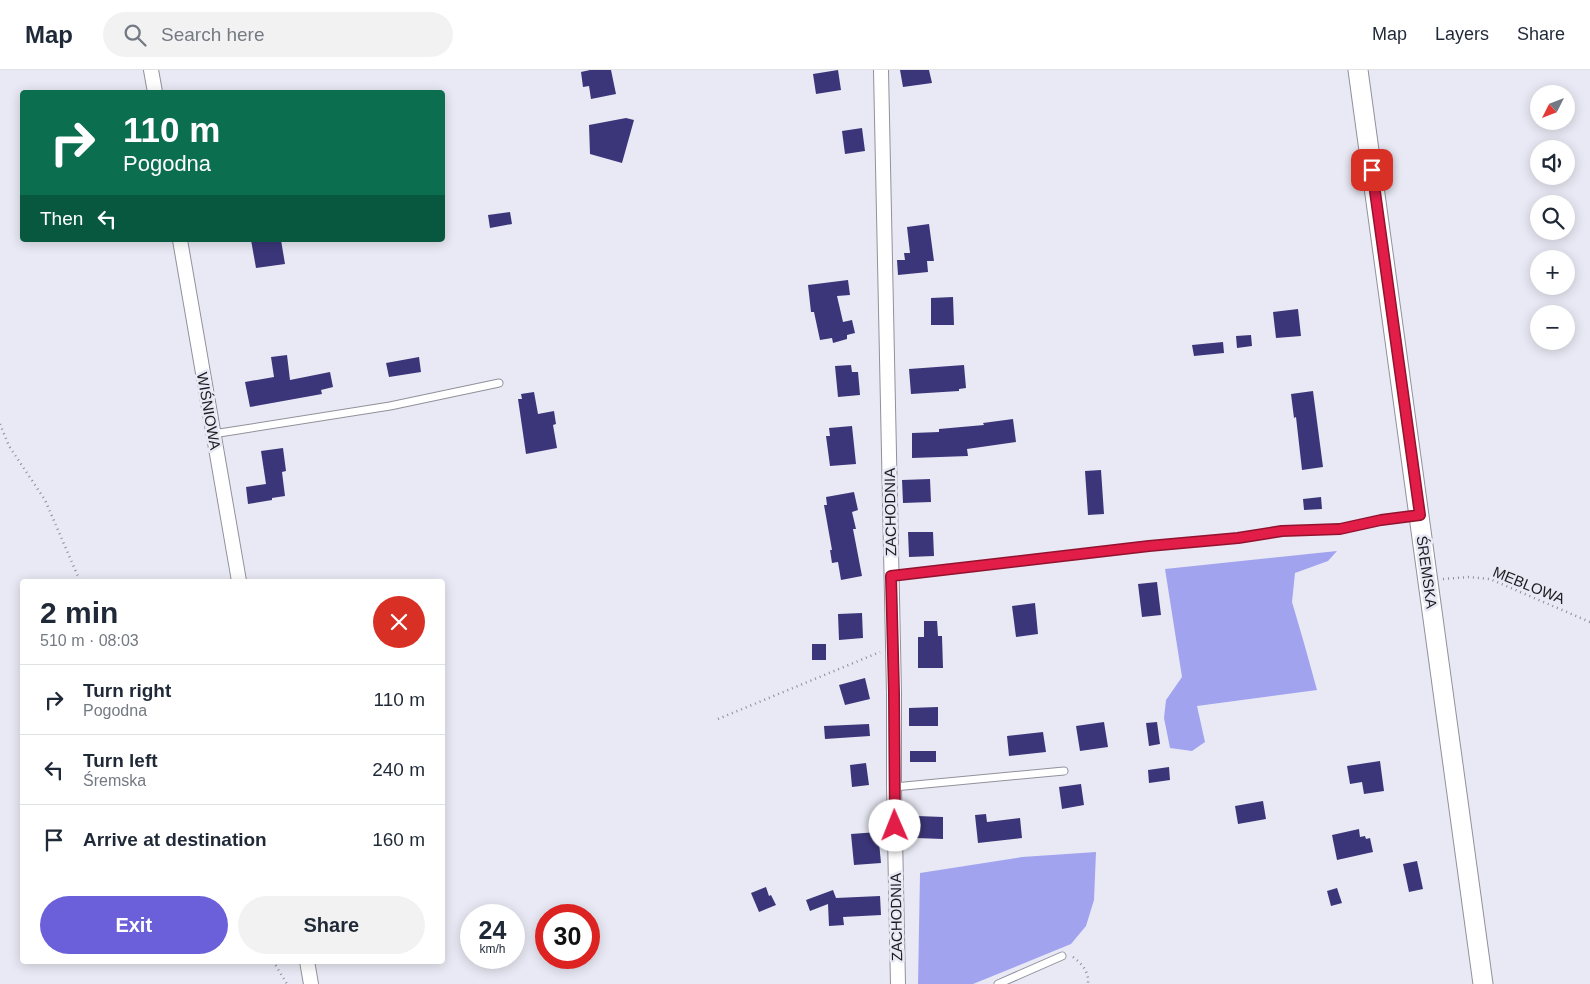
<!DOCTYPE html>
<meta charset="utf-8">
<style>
body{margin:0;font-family:Arial,sans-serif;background:#f2f2f3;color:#1f2937;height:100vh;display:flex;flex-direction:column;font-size:19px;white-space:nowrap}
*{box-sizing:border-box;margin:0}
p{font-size:16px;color:#747a83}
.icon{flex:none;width:28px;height:28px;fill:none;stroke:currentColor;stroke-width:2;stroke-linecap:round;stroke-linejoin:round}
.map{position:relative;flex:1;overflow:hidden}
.sheet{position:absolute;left:20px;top:509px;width:425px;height:385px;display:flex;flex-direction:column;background:#fff;border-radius:5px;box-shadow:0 2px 12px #0003}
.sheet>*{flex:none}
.top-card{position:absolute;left:20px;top:20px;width:425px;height:152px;border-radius:5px;box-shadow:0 2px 12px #0003;background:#0b6e4f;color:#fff;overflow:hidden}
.needle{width:32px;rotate:228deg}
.controls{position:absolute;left:1530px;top:15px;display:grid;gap:10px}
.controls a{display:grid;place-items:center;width:45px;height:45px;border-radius:50%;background:#fff;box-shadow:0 2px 12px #0003;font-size:25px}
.speed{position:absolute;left:460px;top:834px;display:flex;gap:10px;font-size:25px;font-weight:700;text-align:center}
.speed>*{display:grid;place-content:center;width:65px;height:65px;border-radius:50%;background:#fff;box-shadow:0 2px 12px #0003;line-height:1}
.speed small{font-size:12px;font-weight:400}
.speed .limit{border:8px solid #d22;background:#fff;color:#111}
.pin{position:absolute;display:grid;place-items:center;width:42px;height:42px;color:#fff;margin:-21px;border-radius:10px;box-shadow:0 2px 8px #0006}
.me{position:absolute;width:55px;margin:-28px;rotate:359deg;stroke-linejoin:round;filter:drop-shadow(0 0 4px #0008)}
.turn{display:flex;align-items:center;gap:18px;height:105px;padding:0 20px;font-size:22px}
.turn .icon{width:65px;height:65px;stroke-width:2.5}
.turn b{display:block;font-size:35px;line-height:42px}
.then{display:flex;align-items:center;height:48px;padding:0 20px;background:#0003;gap:10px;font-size:19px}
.round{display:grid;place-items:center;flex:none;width:52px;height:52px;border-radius:26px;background:#f2f2f3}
.headline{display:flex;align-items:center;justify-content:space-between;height:85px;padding:0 20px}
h1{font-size:30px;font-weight:600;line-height:38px}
.button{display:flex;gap:10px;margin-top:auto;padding:10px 20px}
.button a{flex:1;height:58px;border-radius:30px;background:#6b60da;color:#fff;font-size:20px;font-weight:600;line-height:58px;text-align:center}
.button a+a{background:#f2f2f3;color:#1f2937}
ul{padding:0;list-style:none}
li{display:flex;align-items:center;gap:15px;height:70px;padding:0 20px;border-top:1px solid #e0e1e3}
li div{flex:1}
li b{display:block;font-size:19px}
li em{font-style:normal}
header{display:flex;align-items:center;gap:30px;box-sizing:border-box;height:70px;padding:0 25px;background:#fff;border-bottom:1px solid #e0e1e3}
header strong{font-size:24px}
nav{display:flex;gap:28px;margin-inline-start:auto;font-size:18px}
.search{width:350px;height:45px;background:#f2f2f3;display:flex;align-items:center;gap:12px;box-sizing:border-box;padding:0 18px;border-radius:28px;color:#747a83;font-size:19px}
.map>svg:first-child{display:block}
</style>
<header>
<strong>Map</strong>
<div class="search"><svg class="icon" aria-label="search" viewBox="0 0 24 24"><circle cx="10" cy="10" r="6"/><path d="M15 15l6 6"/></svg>Search here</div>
<nav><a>Map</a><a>Layers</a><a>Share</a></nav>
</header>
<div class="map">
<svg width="1590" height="914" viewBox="0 0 1590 914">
<rect width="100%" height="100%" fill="#e9e9f5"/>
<path fill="#a2a3ef" d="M1337 481 1328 491 1295 503 1292 532 1304 573 1317 620 1197 636 1205 672 1192 681 1170 678 1164 648 1166 630 1182 607 1165 499Z
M1096 782 1094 830 1086 856 1071 874 973 914H918L920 803 1022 787Z"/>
<path fill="#3b3679" d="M590 0H611L616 24 591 29 589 16 583 17 581 2Z
M838 0 841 20 816 24 813 4Z
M900 0H929L932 13 903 17Z
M626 48 634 50 622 93 590 84 589 55Z
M862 58 865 81 845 84 842 61Z
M510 142 512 154 490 158 488 145Z
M929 154 934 191H927L928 202 898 205 897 190H905L904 183H910L907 157Z
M251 170H281L285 194 256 198Z
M848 210 850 225 837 226 843 252 852 250 855 263 847 265V269L833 273 832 268 820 270 814 242H811L808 215Z
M953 227 954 255H931V228Z
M1298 239 1301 266 1276 268 1273 242Z
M1251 265 1252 276 1237 278 1236 266Z
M1223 272 1224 283 1194 286 1192 275Z
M287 285 290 310 330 302 333 317 321 320 322 324 250 337 245 312 274 307 271 287Z
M419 287 421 302 389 307 386 293Z
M851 295 852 302H858L860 325 838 327 835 296Z
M964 295 966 318 959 319V321L911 324 909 299Z
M1313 321 1323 397 1302 400 1296 347 1294 348 1291 324Z
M534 322 538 344 554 341 556 354 553 355 557 378 526 384 518 329H522L521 324Z
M1013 349 1016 372 967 379 968 386 912 388V363L939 362V359L984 355 983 353Z
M852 356 856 394 830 396 826 366H830L829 358Z
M283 378 286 401 282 402 285 426 272 428V430L248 434 246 417 266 414 261 381Z
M1101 400 1104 444 1088 445 1085 401Z
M930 409 931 432 903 433 902 410Z
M854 422 858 440 852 442 856 459H853L862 506 841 510 838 492 832 493 830 480H832L824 435H827L826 427Z
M1321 427 1322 439 1304 440 1303 429Z
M908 462H933L934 486 909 487Z
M1157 512 1161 545 1142 547 1138 514Z
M1035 533 1038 564 1016 567 1012 536Z
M862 543 863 568 839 570 838 544Z
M924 551H937L938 566H942L943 598H918V567H924Z
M812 574H826V590H812Z
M865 608 870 629 845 635 839 615Z
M938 637V656H909V638Z
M1104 652 1108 677 1080 681 1076 656Z
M1157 652 1160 674 1149 676 1146 653Z
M869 654 870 666 825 669 824 656Z
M1043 662 1046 682 1009 686 1007 666Z
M910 681H936V692H910Z
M1380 691 1384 721 1364 724 1362 712 1350 714 1347 696Z
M866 693 869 715 852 717 850 695Z
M1169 697 1170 710 1149 713 1148 700Z
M1081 714 1084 735 1062 739 1059 717Z
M1263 731 1266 749 1238 754 1235 736Z
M986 744 987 752 1020 748 1022 768 978 773 975 745Z
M917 746 943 747V769L916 768Z
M1359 759 1360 767 1365 766 1366 769 1370 768 1373 782 1337 790 1332 765Z
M878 762 881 793 854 795 851 764Z
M1417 791 1423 819 1409 822 1403 794Z
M766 817 769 826 771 825 776 835 759 842 751 823Z
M1337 818 1342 833 1331 836 1327 821Z
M833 820 836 828 880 826 881 845 843 847 844 855 829 856 828 834 810 841 806 830Z"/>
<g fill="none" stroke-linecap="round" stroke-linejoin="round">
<g stroke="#90919b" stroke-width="9">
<path id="lane" d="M213 364 390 336 499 313
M891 506 1149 476 1238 468 1282 461 1340 459 1381 450 1419 445
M894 717 1064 701
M998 914 1062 886"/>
</g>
<g stroke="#90919b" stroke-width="16">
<path id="street" d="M151 0 155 22
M881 0 894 623V717L898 914
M180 170 239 511
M307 891 311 914"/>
</g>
<g stroke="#90919b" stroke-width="21">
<path id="secondary" d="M1358 0 1483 914"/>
</g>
<path stroke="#8d8d96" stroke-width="2.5" stroke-dasharray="1 4" stroke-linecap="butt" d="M0 354 9 376 45 430 80 511
M1443 509 1469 507 1490 509 1590 552
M718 649 880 582
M1073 887C1082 894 1089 901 1088 914
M273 891 287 914"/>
<use href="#lane" stroke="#fff" stroke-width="7"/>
<use href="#street" stroke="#fff" stroke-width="14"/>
<use href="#secondary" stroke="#fff" stroke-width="19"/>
</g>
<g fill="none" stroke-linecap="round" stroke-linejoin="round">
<g stroke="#92132f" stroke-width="12">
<path id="route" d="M895 756 894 623 891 506 1149 476 1238 468 1282 461 1340 459 1381 450 1420 445 1372 100"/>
</g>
<use href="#route" stroke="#e11d48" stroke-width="9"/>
</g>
<g text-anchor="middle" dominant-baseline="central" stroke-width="5" stroke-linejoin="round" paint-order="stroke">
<g font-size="15" fill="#1c1c20" stroke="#e9e9f5">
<text transform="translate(209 341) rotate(80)">WIŚNIOWA</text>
<text transform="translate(890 442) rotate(-91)">ZACHODNIA</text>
<text transform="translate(1427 502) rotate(82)">ŚREMSKA</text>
<text transform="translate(1529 515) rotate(22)">MEBLOWA</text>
<text transform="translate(896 847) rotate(-91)">ZACHODNIA</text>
</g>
</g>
</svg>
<div class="controls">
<a><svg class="needle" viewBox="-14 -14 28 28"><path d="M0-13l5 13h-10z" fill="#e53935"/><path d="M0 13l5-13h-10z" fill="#747a83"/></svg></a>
<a><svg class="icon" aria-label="sound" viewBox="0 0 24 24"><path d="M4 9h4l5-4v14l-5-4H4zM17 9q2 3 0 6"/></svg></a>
<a><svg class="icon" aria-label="search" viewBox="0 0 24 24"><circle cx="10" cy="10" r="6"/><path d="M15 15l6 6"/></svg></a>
<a>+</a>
<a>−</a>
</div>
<div class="speed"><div>24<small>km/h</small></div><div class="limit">30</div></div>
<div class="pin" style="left:1372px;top:100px;background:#d93025"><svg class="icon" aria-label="arrive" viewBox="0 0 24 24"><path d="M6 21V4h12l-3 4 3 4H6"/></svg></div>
<svg class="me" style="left:895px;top:756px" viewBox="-20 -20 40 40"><circle r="19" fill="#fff"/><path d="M0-13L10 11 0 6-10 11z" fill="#e11d48"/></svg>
<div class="top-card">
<div class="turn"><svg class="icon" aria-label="right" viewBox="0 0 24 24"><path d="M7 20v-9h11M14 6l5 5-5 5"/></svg><div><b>110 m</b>Pogodna</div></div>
<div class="then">Then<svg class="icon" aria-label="left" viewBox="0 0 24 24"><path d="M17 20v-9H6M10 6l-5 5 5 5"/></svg></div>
</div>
<section class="sheet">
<div class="headline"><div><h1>2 min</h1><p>510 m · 08:03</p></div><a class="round" style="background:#d93025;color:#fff"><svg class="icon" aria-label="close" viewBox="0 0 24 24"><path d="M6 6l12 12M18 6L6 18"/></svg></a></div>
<ul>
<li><svg class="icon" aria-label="right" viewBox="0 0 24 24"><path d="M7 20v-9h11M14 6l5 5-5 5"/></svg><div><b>Turn right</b><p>Pogodna</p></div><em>110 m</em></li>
<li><svg class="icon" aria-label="left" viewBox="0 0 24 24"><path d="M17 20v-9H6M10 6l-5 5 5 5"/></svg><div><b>Turn left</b><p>Śremska</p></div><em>240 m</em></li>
<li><svg class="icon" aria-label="arrive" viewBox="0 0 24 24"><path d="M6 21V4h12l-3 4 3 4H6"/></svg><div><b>Arrive at destination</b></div><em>160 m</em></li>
</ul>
<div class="button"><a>Exit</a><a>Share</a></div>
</section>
</div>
